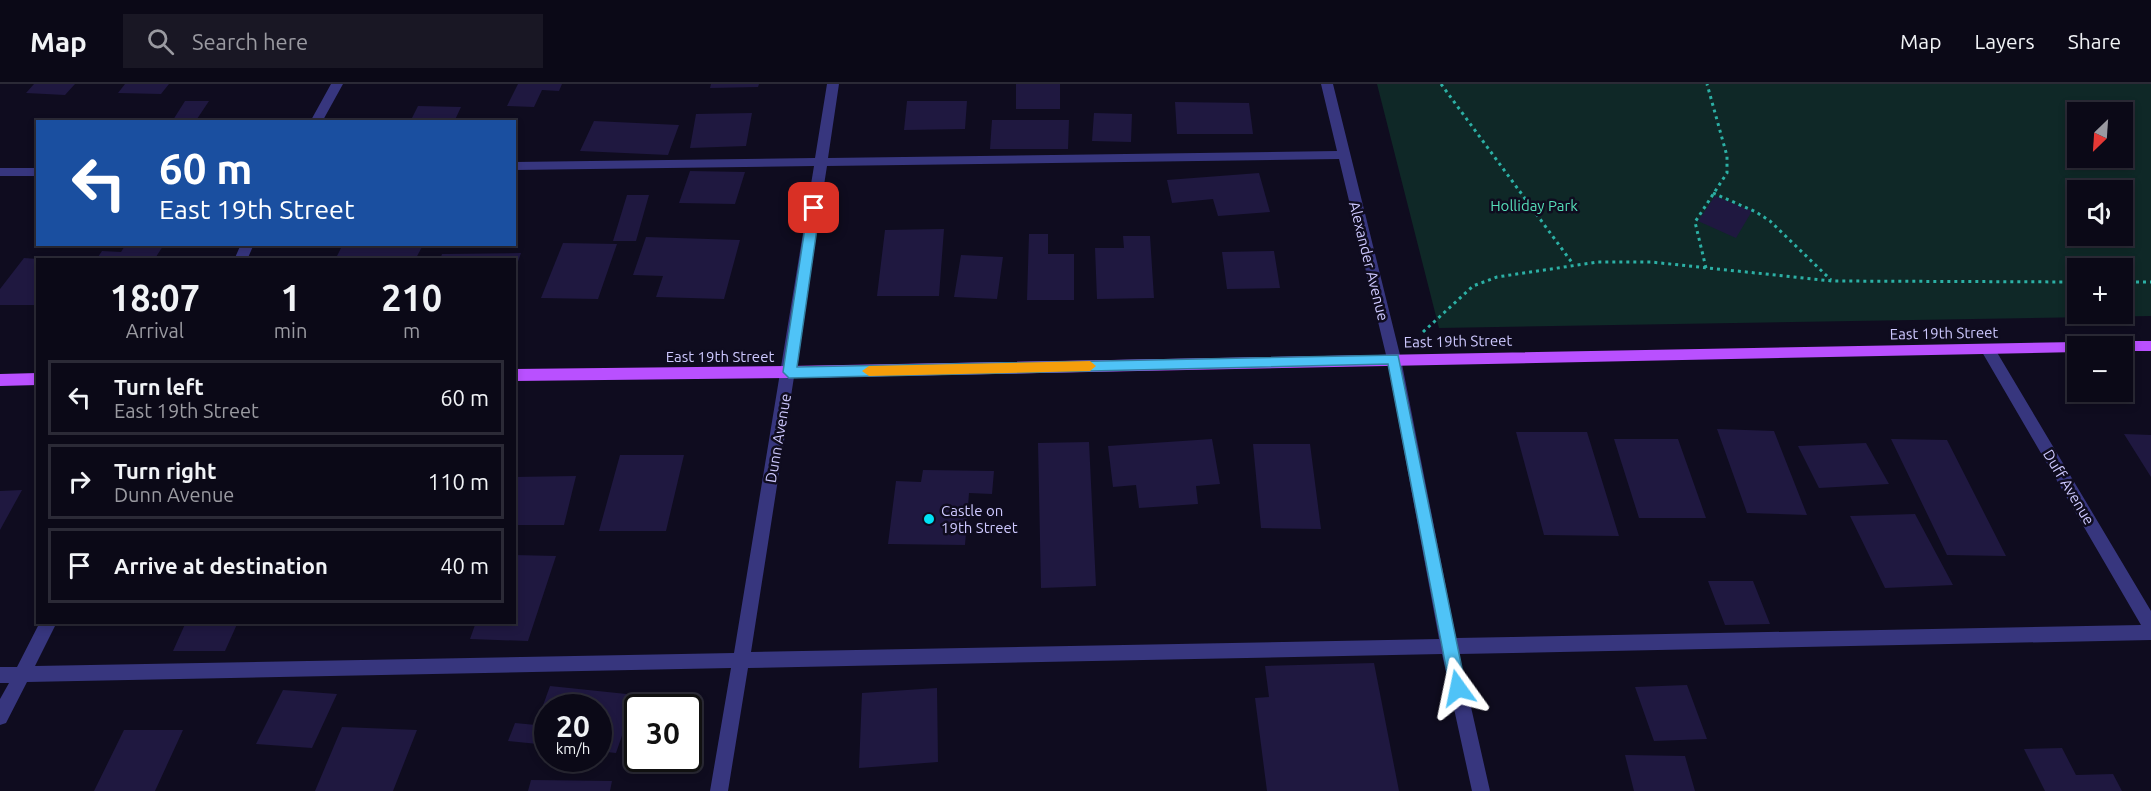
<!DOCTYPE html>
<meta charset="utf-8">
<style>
body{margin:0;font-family:Ubuntu,sans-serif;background:#191724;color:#f1f3f6;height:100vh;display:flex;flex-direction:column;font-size:22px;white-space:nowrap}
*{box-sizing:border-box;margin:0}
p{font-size:20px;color:#9a9aa1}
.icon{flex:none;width:33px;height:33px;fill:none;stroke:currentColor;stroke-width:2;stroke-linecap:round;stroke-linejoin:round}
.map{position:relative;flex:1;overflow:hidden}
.details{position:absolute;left:36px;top:174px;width:480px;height:366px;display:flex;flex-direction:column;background:#0b0917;border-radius:0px;box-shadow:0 3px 9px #0003,0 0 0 2px #2b2a36}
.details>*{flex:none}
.guide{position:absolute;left:36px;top:36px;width:480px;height:126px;border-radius:0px;box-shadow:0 3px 9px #0003,0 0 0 2px #2b2a36;background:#1a4fa0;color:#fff;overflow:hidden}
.needle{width:39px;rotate:205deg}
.tools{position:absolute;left:2067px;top:18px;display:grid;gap:12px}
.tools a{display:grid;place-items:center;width:66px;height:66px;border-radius:0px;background:#0b0917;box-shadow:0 3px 9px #0003,0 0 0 2px #2b2a36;font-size:30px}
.speed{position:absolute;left:534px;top:610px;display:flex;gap:12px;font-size:30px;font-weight:700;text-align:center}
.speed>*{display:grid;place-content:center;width:78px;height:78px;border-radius:50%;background:#0b0917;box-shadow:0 3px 9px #0003,0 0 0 2px #2b2a36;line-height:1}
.speed small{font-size:15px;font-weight:400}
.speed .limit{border:3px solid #111;border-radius:9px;background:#fff;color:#111}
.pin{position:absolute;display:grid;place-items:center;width:51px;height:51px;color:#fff;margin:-26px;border-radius:12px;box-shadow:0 3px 9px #0006}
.me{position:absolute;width:66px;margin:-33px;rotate:348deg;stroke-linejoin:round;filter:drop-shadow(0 0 4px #0008)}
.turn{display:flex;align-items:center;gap:21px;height:126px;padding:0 24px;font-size:27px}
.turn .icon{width:78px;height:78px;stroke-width:2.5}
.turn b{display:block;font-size:42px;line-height:51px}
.eta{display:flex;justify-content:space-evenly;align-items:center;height:102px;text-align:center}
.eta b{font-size:36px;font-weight:600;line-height:42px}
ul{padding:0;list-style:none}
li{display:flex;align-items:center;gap:18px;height:75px;margin:0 12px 9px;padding:0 12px;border:3px solid #2b2a36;border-radius:0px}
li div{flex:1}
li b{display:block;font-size:22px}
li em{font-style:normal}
header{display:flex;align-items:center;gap:36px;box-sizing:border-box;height:84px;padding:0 30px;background:#0b0917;border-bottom:2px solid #2b2a36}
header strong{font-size:28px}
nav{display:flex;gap:33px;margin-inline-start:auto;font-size:21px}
.search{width:420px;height:54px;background:#191724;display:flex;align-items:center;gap:15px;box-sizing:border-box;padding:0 21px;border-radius:0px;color:#9a9aa1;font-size:22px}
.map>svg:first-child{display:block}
</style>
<header>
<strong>Map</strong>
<div class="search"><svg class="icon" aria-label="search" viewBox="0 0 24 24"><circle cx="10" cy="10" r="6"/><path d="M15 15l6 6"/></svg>Search here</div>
<nav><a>Map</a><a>Layers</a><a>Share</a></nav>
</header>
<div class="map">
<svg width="2151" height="707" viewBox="0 0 2151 707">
<rect width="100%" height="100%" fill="#0f0c1f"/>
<path fill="#0f2827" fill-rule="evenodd" d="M1377 0H2151V232L1439 244ZM2078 28H2122V74H2078ZM2078 106H2122V152H2078ZM2078 184H2122V230H2078Z"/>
<path fill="#1f1840" d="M34 0H75L65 11 26 9Z
M125 0H169L161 10 118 9Z
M518 0H562L559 7 542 6 534 23 507 22Z
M711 0H759L758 3 710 4Z
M1016 0H1060V25H1016Z
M185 17H209L197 35 173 36Z
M907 17H967L965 45 904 46Z
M1175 18 1249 19 1253 50H1177Z
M418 22 461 23 454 38H410Z
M752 29 746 62 690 64 696 30Z
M1094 29 1132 30 1131 58 1092 57Z
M992 36H1069L1068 65H990Z
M594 37 679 41 668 71 580 67Z
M690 87 745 88 735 120 679 119Z
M1259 89 1270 128 1218 132 1213 115 1172 119 1167 96Z
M627 111H649L636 157H613Z
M1715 112 1752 127 1736 154 1698 137Z
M944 145 939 212H877L885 146Z
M1029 150H1048V170H1074V216H1027Z
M1123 152H1150L1154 214 1097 215 1095 164H1124Z
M646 153 740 156 724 215 656 213 663 192 633 191Z
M563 159 617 160 598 215 541 214Z
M126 160 163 162 154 176H96L102 167 121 168Z
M343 160H413L423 161 415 176H335Z
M1274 167 1280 204 1227 205 1222 168Z
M521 169 515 186 514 176H440L442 170Z
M961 171 1003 173 997 215 954 213Z
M24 174 38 175 35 184H38V221H0V205Z
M1717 345 1774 347 1807 431 1747 429Z
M1516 348H1587L1619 452 1544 451Z
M2124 350 2151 351V393Z
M1212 355 1220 400 1196 402 1198 420 1139 424 1136 401 1113 403 1108 362Z
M1614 355H1678L1706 434H1639Z
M1891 355 1947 356 2006 472 1947 471Z
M1089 358 1096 502 1041 504 1038 359Z
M1866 359 1889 400 1819 404 1798 362Z
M1253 360H1310L1321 445 1261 444Z
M620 371H684L666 447H599Z
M923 386 994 387 992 410 969 409 965 461 888 460 896 397 921 398Z
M576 392 564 441H514V393Z
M22 406 0 446V407Z
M1915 430 1953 501 1885 504 1850 432Z
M514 471 556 472 528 557 470 555 476 538H514Z
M1708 497H1753L1770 540 1725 541Z
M186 538H238L225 567H173Z
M1374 579 1399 707H1267L1255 614 1269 613 1265 582Z
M1687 601 1707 655 1654 657 1635 603Z
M550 602 636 611 616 669 598 667V624H548V661L508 657 515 639 536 641Z
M937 604 938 678 859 684 862 609Z
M283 606 337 610 312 664 256 660Z
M342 643 417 646 393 707H315Z
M124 646H183L155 707H94Z
M2062 664 2076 691 2113 690 2122 707H2045L2024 665Z
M1625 671 1685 672 1695 707H1634Z
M531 696 612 697 610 707H528Z"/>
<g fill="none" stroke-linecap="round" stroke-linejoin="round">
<path stroke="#2cb0a5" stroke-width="3" stroke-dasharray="3 4" stroke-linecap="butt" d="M1441 0 1573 180
M1713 109 1756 128 1770 137 1831 196
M1706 184 1695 138 1727 89V72L1707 0
M2122 198H2151
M1423 248 1473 202 1497 193 1598 178H1651L1832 197 2078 198"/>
<path fill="#37367e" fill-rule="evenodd" d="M331 0H343L322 38H310Z
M827 0H839L828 74 1337 67 1321 0H1333L1401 275 1456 554 2141 541 1982 268 1980 264 1982 260H1992L2151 527V556L1459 570 1490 707H1472L1442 570 748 584 728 707H710L731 584 27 598 6 639 0 641V615L9 599H0V583H17L40 538H57L35 582 734 569 814 82 514 86V78L815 74ZM1339 75 1387 275 1439 555 751 568 827 82Z
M0 84H38V92H0Z
M241 160H254L247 176H234Z"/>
<path fill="#b950ff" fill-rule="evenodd" d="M2113 257H2151V267H2122V262H2106L2108 258Z
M2078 258 2085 262H2078V268L789 294 514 297V285L789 282Z
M38 289V301L0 302V290Z"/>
</g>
<path fill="#4fc3f7" stroke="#337fa1" stroke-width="1.5" d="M814 120 820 124 797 283 1398 271 1466 604 1464 609 1458 611 1453 609 1450 604 1388 280 789 294 783 288 808 124Z"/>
<path fill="#f59e0b" d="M1090 277 1096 282 1090 287 869 292 862 287 869 282Z"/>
<circle fill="#00e2f4" stroke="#0f0c1f" stroke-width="2" cx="929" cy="435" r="6"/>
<g text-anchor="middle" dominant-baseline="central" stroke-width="5" stroke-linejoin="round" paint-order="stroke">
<g font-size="15" fill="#56dfb9" stroke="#0f0c1f">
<text x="1534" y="121">Holliday Park</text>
</g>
<g font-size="15" fill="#cec9ff" stroke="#0f0c1f">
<text transform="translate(1369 177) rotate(76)">Alexander Avenue</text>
<text transform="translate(1944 249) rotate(-1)">East 19th Street</text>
<text transform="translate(1458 257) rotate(-1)">East 19th Street</text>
<text x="720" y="272">East 19th Street</text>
<text transform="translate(778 354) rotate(-80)">Dunn Avenue</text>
<text transform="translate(2069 403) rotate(59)">Duff Avenue</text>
</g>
<g font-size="15" fill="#cec9ff" stroke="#0f0c1f" text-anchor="start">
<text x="941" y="426">Castle on<tspan x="941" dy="17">19th Street</tspan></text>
</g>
</g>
</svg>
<div class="tools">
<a><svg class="needle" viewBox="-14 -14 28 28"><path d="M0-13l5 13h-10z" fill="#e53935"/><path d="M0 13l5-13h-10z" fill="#9a9aa1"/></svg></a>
<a><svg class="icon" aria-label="sound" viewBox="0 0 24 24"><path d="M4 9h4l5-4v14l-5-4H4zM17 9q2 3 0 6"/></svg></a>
<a>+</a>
<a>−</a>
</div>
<div class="speed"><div>20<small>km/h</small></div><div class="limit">30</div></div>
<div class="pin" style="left:814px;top:124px;background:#d93025"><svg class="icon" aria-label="arrive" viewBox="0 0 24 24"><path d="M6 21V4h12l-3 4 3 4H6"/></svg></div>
<svg class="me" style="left:1458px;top:604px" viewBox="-20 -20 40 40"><path d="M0-17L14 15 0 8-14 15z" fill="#4fc3f7" stroke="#fff" stroke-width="4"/></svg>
<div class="guide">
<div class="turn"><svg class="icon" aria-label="left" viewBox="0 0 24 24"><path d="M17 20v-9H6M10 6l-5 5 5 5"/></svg><div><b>60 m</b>East 19th Street</div></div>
</div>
<section class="details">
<div class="eta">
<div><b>18:07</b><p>Arrival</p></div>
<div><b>1</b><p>min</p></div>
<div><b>210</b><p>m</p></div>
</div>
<ul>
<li><svg class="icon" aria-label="left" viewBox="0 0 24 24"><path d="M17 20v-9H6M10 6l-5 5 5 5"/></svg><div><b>Turn left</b><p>East 19th Street</p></div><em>60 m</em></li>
<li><svg class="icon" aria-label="right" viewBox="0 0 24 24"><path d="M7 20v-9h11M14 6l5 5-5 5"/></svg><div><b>Turn right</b><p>Dunn Avenue</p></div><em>110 m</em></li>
<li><svg class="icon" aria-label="arrive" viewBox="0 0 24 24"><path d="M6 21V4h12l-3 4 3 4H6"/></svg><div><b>Arrive at destination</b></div><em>40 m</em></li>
</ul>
</section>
</div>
